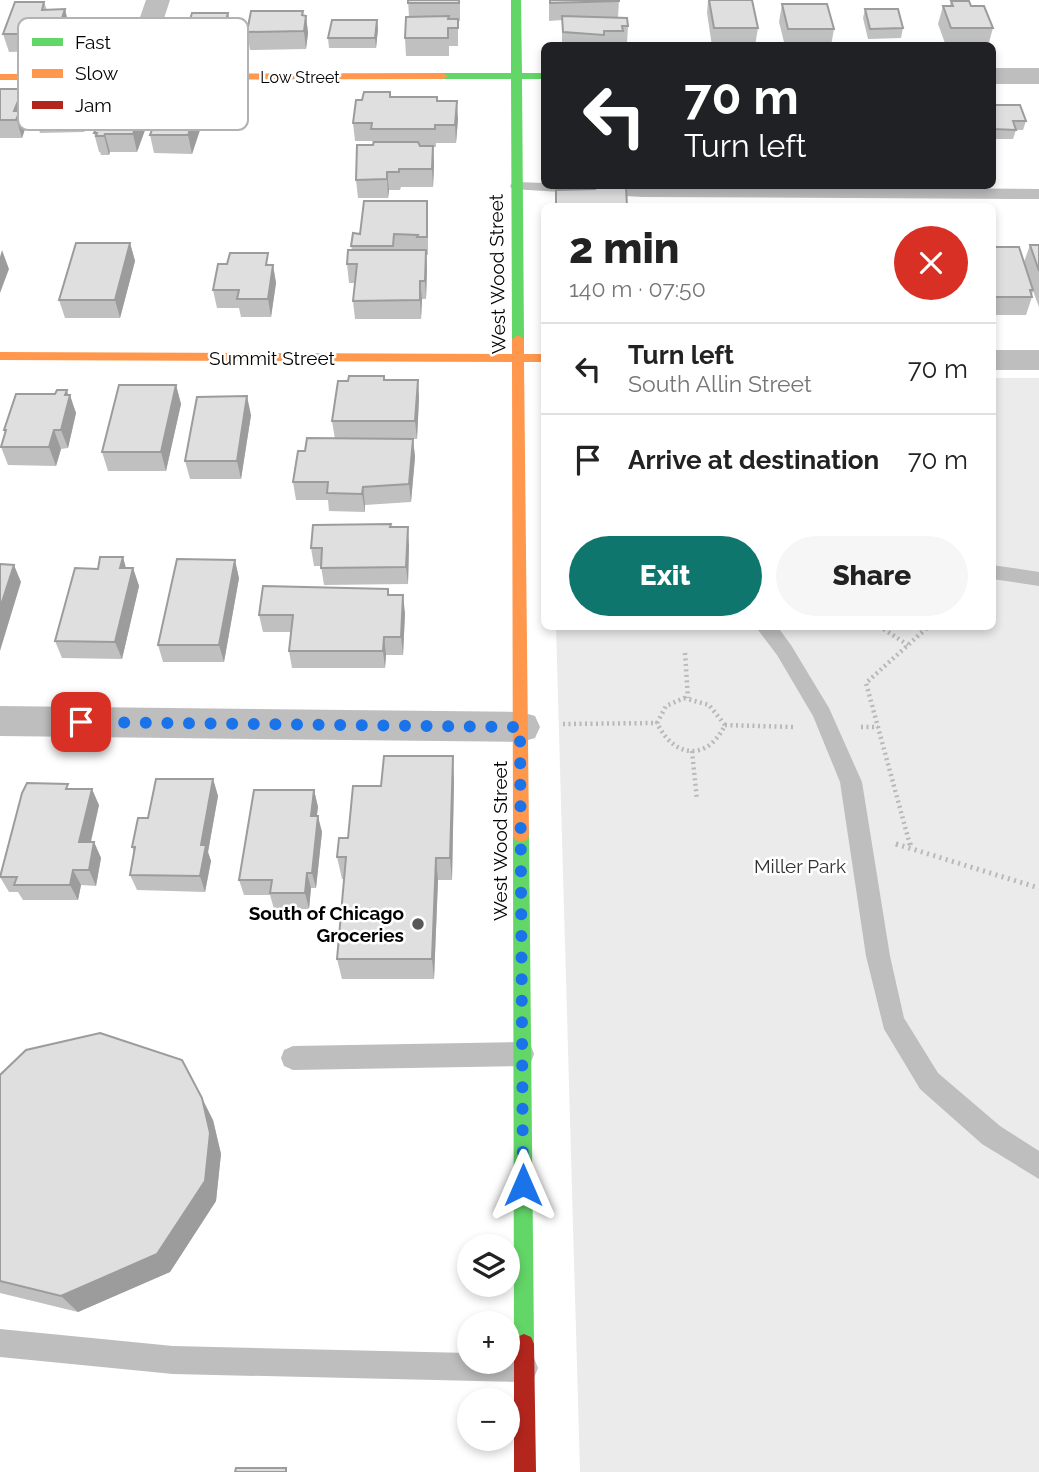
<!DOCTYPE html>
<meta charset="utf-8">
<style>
body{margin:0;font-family:Raleway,sans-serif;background:#f6f6f6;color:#222;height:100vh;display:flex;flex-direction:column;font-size:26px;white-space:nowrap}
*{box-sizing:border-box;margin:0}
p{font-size:23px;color:#767676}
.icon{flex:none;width:38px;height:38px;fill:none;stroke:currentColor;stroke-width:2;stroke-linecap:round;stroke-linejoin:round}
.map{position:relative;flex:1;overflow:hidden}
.drawer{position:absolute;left:541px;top:203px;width:455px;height:427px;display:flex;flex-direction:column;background:#fff;border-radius:10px;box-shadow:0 4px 10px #0003}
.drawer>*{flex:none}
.hud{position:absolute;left:541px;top:42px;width:455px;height:147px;border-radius:10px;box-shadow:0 4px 10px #0003;background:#202124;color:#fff;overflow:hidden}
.controls{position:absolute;left:457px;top:1234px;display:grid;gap:14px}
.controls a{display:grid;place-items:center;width:63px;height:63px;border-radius:50%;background:#fff;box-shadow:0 4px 10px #0003;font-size:35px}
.pin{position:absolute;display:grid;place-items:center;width:60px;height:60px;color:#fff;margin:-30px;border-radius:14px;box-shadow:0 4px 10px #0006}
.me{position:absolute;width:77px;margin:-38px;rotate:0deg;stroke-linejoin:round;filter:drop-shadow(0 0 5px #0008)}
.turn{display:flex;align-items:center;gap:24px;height:147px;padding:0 28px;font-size:32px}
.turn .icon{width:91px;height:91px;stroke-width:2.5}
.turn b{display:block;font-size:49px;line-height:60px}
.round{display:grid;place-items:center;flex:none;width:74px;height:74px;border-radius:37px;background:#f6f6f6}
.summary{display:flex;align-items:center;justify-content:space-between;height:119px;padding:0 28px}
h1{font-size:42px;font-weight:800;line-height:52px}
.button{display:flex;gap:14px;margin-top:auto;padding:14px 28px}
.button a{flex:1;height:80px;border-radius:42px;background:#0f766e;color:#fff;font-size:28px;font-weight:800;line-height:80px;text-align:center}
.button a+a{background:#f6f6f6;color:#222}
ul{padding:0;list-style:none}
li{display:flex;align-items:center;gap:21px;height:91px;padding:0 28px;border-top:2px solid #e0e0e0}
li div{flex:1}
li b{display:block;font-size:26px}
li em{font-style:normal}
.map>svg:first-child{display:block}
</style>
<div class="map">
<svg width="1039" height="1472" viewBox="0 0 1039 1472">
<rect width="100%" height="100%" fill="#fff"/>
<path fill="#ebebeb" d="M992 378H1039V1472H580L556 627 992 626Z"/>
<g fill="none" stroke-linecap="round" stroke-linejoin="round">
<path stroke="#b9b9b9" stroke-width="4.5" stroke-dasharray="2 3.5" stroke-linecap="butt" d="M879 626 908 645
M685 653 688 698
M684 698 709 705 725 725C707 762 674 758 657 723L666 706Z
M563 724 657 723
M725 725 793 727
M861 727H878
M692 751 697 800
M896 844 899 845
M910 845 866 683 929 626"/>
<path stroke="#b9b9b9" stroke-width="5" stroke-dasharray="2 4.5" stroke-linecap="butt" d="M910 843 911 848
M896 844 1039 888"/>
<path fill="#bebebe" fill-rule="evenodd" d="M517 182 544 183V186L1039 189V199L642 197 512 189 510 186 512 183Z
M992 565 1039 572V586L992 579Z
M755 626H777L791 645 829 708 862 782 890 956 904 1018 938 1073 1000 1126 1039 1151V1179L982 1144 920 1089 884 1029 866 956 840 782 813 716 777 655Z
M522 1042 531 1046 534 1054 531 1062 522 1066 293 1070 284 1066 281 1058 284 1050 293 1046Z
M0 1329 173 1346 469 1353V1362H508V1354H524L534 1358 538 1368 534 1378 524 1382 173 1374 0 1357Z"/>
<path fill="#bebebe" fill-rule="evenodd" d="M146 0H170L145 77 141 82 132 85 123 82 119 77Z
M992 68H1039V84H992Z
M992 350H1039V370H992Z
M0 706 521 712 535 716 540 727 535 738 521 742 0 736Z"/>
<path fill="#63d668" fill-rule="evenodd" d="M511 0H521L522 73H544V79H522L524 339 518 343 512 339 511 79H443L438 76 443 73H511Z
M521 828 527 830 529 835 534 1344 531 1351 524 1354 517 1351 514 1344 513 835 515 830Z"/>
<path fill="#ff974d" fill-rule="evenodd" d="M0 74 443 73 448 76 443 79 0 80Z
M518 335 524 339V354H544V362H524L529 835 527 840 521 842 515 840 513 835 512 362 0 360V352L512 354V339Z"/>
<path fill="#b3261e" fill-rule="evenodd" d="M524 1334 531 1337 534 1344 536 1472H514V1344L517 1337Z"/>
</g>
<path fill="#c0c0c0" d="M408 0H460V21H458V46H449V56H406L405 38 409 17Z
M549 0H619L618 18 628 26 627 43H622V46H562V20L549 21Z
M708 0H752L758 28 755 46H712L707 13Z
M951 1 971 6 993 28 988 46H946L938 24 943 6H950Z
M44 2 47 10 65 9 69 27 65 42 44 43 42 51 9 52 3 34Z
M782 4 834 29 831 46H785L779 22Z
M865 9 903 28 901 38 868 39 863 18Z
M303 11V15L306 16 308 33 306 49 250 50 247 32Z
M377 20 378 29 376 48H329L328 38Z
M230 23 224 45H206V49L186 46 185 36Z
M147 88 152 111 137 152H110L109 155H101L100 152H99L94 133Z
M0 89 28 107 23 121 25 129 22 138H0Z
M390 92 391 97H437V101L458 119 456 143H436V147H433L434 165 433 187H401L400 190H389L388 198H358L356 180 373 145 372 141H355L353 123 362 100Z
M202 94 206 112 192 154 154 153 150 135Z
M76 100 78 110 77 113H85L87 122 84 132 40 133 37 123Z
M992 105 1026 121 1023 130H1016L1013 139H992Z
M428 219V255H426L427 268 426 299H422L421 319H355L353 301 355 283H349L347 264 352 250 351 246 360 234Z
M130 243 135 261 120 318H65L59 300Z
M1030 245H1039V307L1033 291 1032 295V297L1026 315H992V247L1024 262Z
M270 265H273L276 283 271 317H241L239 308H217L213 290Z
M384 380H418L419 398 417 439H413L415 457 411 502 365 505V512L329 511 328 500H296L293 482 305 451 335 439 332 421Z
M176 385 181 404 166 471H108L102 452Z
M68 395 76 413 68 448 61 449 56 466 8 465 1 447 5 434 4 430Z
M251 415 241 479H190L185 461Z
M391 524V527L409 545 408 584 324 585 321 566H314L311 548Z
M126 568H133L139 586 122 659 62 658 55 641Z
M239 578 224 662H163L158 645Z
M389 595 405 613 403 655H386L385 668H292L289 651 291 632H263L259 615Z
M213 779 218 796 208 852 211 861 205 892 137 890 130 875 134 852 132 847 148 818Z
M454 779 452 880H438L434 979H342L337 959 344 879H342L337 857 348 838 381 786Z
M70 789 99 805 91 842H94L101 858 96 886 81 885 78 900H23L18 892H9L0 877Z
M314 790 318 807 316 816 322 832 316 888H311L309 909H274L270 895H244L239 880Z
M0 1075 213 1120 221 1154 216 1201 170 1272 78 1312 0 1293Z"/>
<path fill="#9c9c9c" d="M65 9 69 27 65 42 60 24Z
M303 11 304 26 306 16 308 33 306 49 302 15Z
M228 13 230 23 224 45 222 36Z
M377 20 378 29 376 48 375 38Z
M39 25 44 43 42 51 37 34Z
M147 88 152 111 137 152 133 134Z
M23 89 28 107 23 121 25 129 22 138 14 111Z
M201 89 206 112 192 154 188 135Z
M76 100 78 110 74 123 71 113Z
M457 101 458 119 456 143 455 125Z
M85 113 87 122 84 132 81 123Z
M105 134 110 152 109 155 104 136Z
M433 146 434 165 433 187 432 169Z
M387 172 389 190 388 198 387 179Z
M130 243 135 261 120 318 115 300Z
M2 250 9 269 0 293V257Z
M426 250 427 268 426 299 425 281Z
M273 265 276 283 271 317 268 299Z
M420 281 422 299 421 319 420 300Z
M418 380 419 398 417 439 415 421Z
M176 385 181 404 166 471 161 452Z
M67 390 69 398 70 395 76 413 68 448 61 430 65 395Z
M247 396 251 415 241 479 237 461Z
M54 430 61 449 56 466 49 447Z
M413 439 415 457 411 502 409 484Z
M363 487 365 505V512L362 494Z
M408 527 409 545 408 584 406 567Z
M123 557 128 575 120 568Z
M235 560 239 578 224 662 219 645Z
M14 565 21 582 0 651V608Z
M133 568 139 586 122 659 115 642Z
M403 595 405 613 403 655 401 637Z
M384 637 386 655 385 668 383 651Z
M453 756 454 779 452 880 450 858Z
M213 779 218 796 208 852 211 861 205 892 200 876 201 845Z
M92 789 99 805 87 858 79 842Z
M314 790 318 807 315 832 311 816Z
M318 816 322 832 316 888 312 873Z
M94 842 101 858 96 886 89 870Z
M436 858 438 880 434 979 432 959Z
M73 870 81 885 78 900 70 885Z
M307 873 311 888 309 909 305 893Z
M202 1098 213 1120 221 1154 216 1201 170 1272 78 1312 61 1296Z"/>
<path fill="#dfdfdf" stroke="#9c9c9c" stroke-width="2" d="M408 0H459V3H408Z
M550 0H619V1L550 3Z
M709 0H752L758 28H714Z
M951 1H969L971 6H984L993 28H951L943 6H953Z
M15 2H44L42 10 65 9 60 24 39 25 37 34H3Z
M782 4H827L834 29H788Z
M865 9H898L903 28 870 29Z
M251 11H303L302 15 306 16 304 31 247 32Z
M192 13H228L222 36H205L204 39 185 36Z
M449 16 448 19H458V28H448V38H405L406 17Z
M562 16 627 18 628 26H622L623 31H604V35L563 32Z
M332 20H377L375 38H328Z
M114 87 147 88 145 93H147L133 134H105L104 136H96L97 133H94Z
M169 88 201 89 200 94H203L188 135H150Z
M0 89H23L14 111H20L16 120H0Z
M364 92H390V97H437V101H457L455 125H435V129H371L372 123H353L356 100H362Z
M992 105H1020L1026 121H1013L1016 130 992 129Z
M374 142H418L420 146H433L432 169H399V172H387V179L356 180 357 145H373Z
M595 186H626L627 206H556V190L595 189Z
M364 201H427V237H417L418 235 394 234 393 246H351L353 233 360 234Z
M76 243H130L115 300H59Z
M1030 245H1039V271Z
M992 247H1019L1033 290H1030L1032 297H994L992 289Z
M348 250H426L425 281H420V300L353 301 357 264H347Z
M230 253H268L266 265H273L268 299H237L239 290H213L218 264H227Z
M349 376H384V380H418L415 421H332L338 381H348Z
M119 385H176L161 452H102Z
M57 390H67L65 395H70L61 430H54L49 447H1L6 430H4L16 394H55Z
M247 396 237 461H185L197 397Z
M307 438 413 439 409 484 363 487 362 494 327 493 328 482H293L298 451H305Z
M391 524 390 527H408L406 567 321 568 322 548H311L313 525Z
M100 557H123L120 568H133L115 642 55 641 75 568 98 569Z
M177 559 235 560 219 645H158Z
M0 564 14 565 0 608Z
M263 586 388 589V595H403L401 637H384L383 651H289L293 615H259Z
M384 756H453L450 858H436L432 959H337L346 857H337L339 838H348L353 786H381Z
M156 779H213L201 845H206L200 876 130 875 135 847H132L138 818H148Z
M27 783 68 784 66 789H92L79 842H94L89 870H73L70 885H14L17 877H0L22 793Z
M254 790H314L311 816H318L312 873H307L305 893H270L272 880H239Z
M100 1033 182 1060 202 1098 210 1133 205 1181 157 1254 61 1296 0 1281V1075L26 1050Z
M236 1468H286V1472H235Z"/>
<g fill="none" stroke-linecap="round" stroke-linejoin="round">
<path stroke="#1a73e8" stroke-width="12" stroke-dasharray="0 21.6" d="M81 722 520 727 523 1185"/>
</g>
<circle fill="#595959" stroke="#fff" stroke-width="2.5" cx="418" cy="924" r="7"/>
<g text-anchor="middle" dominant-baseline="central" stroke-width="5" stroke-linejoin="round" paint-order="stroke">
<g font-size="16" fill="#000" stroke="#fff">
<text x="300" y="77">Low Street</text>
</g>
<g font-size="19" fill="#000" stroke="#fff">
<text transform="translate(497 274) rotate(-91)">West Wood Street</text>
<text x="272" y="358">Summit Street</text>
<text transform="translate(500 841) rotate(-90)">West Wood Street</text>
</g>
<g font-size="19" fill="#323232" stroke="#fff">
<text x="800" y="866">Miller Park</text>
</g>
<g font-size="19" font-weight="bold" fill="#000" stroke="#fff" text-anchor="end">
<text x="404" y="913">South of Chicago<tspan x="404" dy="22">Groceries</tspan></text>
</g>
</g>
<rect x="18" y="18" width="230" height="112" rx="10" fill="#fff" stroke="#b2b2b2" stroke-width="2"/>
<rect x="32" y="38" width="31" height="8" fill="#63d668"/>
<rect x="32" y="69" width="31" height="9" fill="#ff974d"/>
<rect x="32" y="101" width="31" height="8" fill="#b3261e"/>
<g font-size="19" fill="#000">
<text x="75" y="49">Fast</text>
<text x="75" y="80">Slow</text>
<text x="75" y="112">Jam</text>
</g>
</svg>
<div class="controls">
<a><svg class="icon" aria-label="layers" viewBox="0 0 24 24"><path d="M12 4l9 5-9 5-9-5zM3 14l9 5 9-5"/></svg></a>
<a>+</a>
<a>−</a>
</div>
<div class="pin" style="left:81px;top:722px;background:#d93025"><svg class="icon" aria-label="arrive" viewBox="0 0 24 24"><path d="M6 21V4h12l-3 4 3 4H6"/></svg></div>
<svg class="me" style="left:523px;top:1185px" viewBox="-20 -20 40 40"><path d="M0-17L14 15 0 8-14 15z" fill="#1a73e8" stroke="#fff" stroke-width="4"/></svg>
<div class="hud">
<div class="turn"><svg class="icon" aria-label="left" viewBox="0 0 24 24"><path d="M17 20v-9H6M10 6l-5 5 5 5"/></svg><div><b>70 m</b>Turn left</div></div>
</div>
<section class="drawer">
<div class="summary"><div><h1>2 min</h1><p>140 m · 07:50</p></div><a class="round" style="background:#d93025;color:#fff"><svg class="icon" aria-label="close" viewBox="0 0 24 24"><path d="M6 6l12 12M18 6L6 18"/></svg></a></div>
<ul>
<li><svg class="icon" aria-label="left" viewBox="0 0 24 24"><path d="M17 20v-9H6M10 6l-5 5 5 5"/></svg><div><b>Turn left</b><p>South Allin Street</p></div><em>70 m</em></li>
<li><svg class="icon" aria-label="arrive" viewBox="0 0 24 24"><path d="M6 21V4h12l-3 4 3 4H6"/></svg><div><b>Arrive at destination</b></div><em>70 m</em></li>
</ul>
<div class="button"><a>Exit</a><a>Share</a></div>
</section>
</div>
